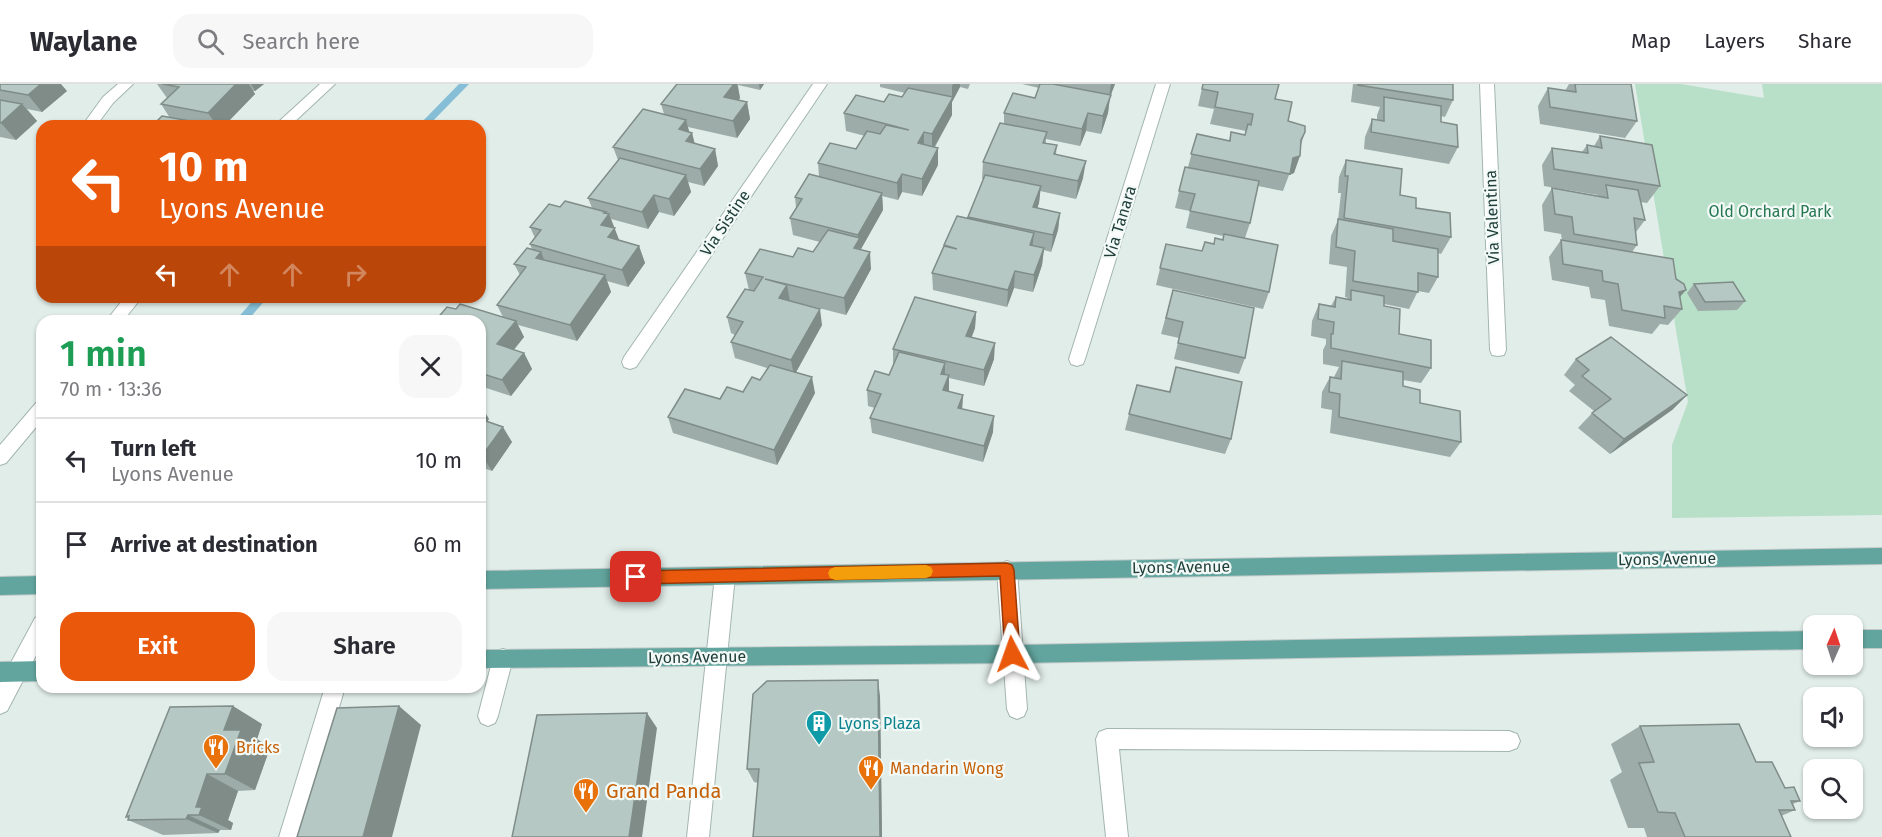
<!DOCTYPE html>
<meta charset="utf-8">
<style>
body{margin:0;font-family:"Fira Sans",sans-serif;background:#f7f7f7;color:#2b2b33;height:100vh;display:flex;flex-direction:column;font-size:22px;white-space:nowrap}
*{box-sizing:border-box;margin:0}
p{font-size:20px;color:#7c7c81}
.icon{flex:none;width:33px;height:33px;fill:none;stroke:currentColor;stroke-width:2;stroke-linecap:round;stroke-linejoin:round}
.map{position:relative;flex:1;overflow:hidden}
.drawer{position:absolute;left:36px;top:231px;width:450px;height:378px;display:flex;flex-direction:column;background:#fff;border-radius:18px;box-shadow:0 2px 4px #0004}
.drawer>*{flex:none}
.top-card{position:absolute;left:36px;top:36px;width:450px;height:183px;border-radius:18px;box-shadow:0 2px 4px #0004;background:#ea580c;color:#fff;overflow:hidden}
.needle{width:39px;rotate:3deg}
.tools{position:absolute;left:1803px;top:531px;display:grid;gap:12px}
.tools a{display:grid;place-items:center;width:60px;height:60px;border-radius:12px;background:#fff;box-shadow:0 2px 4px #0004;font-size:30px}
.pin{position:absolute;display:grid;place-items:center;width:51px;height:51px;color:#fff;margin:-26px;border-radius:12px;box-shadow:0 3px 9px #0006}
.me{position:absolute;width:66px;margin:-33px;rotate:356deg;stroke-linejoin:round;filter:drop-shadow(0 0 4px #0008)}
.turn{display:flex;align-items:center;gap:21px;height:126px;padding:0 24px;font-size:27px}
.turn .icon{width:78px;height:78px;stroke-width:2.5}
.turn b{display:block;font-size:42px;line-height:51px}
.lanes{display:flex;align-items:center;height:57px;padding:0 24px;background:#0003;justify-content:center;gap:30px;direction:ltr}
.lanes .off{opacity:.35}
.round{display:grid;place-items:center;flex:none;width:63px;height:63px;border-radius:18px;background:#f7f7f7}
.head{display:flex;align-items:center;justify-content:space-between;height:102px;padding:0 24px}
h1{font-size:36px;font-weight:600;line-height:45px;color:#1e9e55}
.button{display:flex;gap:12px;margin-top:auto;padding:12px 24px}
.button a{flex:1;height:69px;border-radius:18px;background:#ea580c;color:#fff;font-size:24px;font-weight:600;line-height:69px;text-align:center}
.button a+a{background:#f7f7f7;color:#2b2b33}
ul{padding:0;list-style:none}
li{display:flex;align-items:center;gap:18px;height:84px;padding:0 24px;border-top:2px solid #e1e1e2}
li div{flex:1}
li b{display:block;font-size:22px}
li em{font-style:normal}
header{display:flex;align-items:center;gap:36px;box-sizing:border-box;height:84px;padding:0 30px;background:#fff;border-bottom:2px solid #e1e1e2}
header strong{font-size:28px}
nav{display:flex;gap:33px;margin-inline-start:auto;font-size:21px}
.search{width:420px;height:54px;background:#f7f7f7;display:flex;align-items:center;gap:15px;box-sizing:border-box;padding:0 21px;border-radius:18px;color:#7c7c81;font-size:22px}
.map>svg:first-child{display:block}
</style>
<header>
<strong>Waylane</strong>
<div class="search"><svg class="icon" aria-label="search" viewBox="0 0 24 24"><circle cx="10" cy="10" r="6"/><path d="M15 15l6 6"/></svg>Search here</div>
<nav><a>Map</a><a>Layers</a><a>Share</a></nav>
</header>
<div class="map">
<svg width="1882" height="753" viewBox="0 0 1882 753">
<rect width="100%" height="100%" fill="#e1ede9"/>
<path fill="#b8dfc8" d="M1635 0H1681L1764 14 1762 0H1882V431L1672 434V361L1688 318Z"/>
<g fill="none" stroke-linecap="round" stroke-linejoin="round">
<path fill="#85bed6" fill-rule="evenodd" d="M459 0H469L428 42H418Z
M256 213H268L247 237H235Z"/>
<g stroke="#a3b5b1" stroke-width="2">
<path id="minor" d="M118 0H133L113 19 96 42H82L103 13Z
M320 0H335L290 42H274Z
M813 0H827L636 283 630 285 624 283 622 278 624 273Z
M1156 0H1170L1085 275 1083 280 1077 282 1071 280 1069 275Z
M1480 0H1494L1506 266 1504 271 1498 272 1492 271 1490 266Z
M125 213H142L123 237H106Z
M42 317V336L6 379 0 381V361L36 319Z
M1007 477 1014 480 1017 486 1027 625 1024 632 1017 635 1010 632 1007 625 997 486 1000 480Z
M725 483 732 486 735 492 709 753H687L715 492 718 486Z
M42 531V560L7 627 0 630V599L35 534Z
M503 565 510 567 513 574 498 632 495 639 488 642 481 639 478 632 493 574 496 567Z
M325 603H345L301 753H279Z
M1107 645 1509 647 1517 650 1520 657 1517 664 1509 667 1119 665 1128 753H1106L1096 655 1099 648Z"/>
</g>
<g stroke="#c1c9c8" stroke-width="2">
<path id="major" d="M1882 464V480L480 505V487Z
M42 492V510L0 511V493Z
M1852 546H1882V564H1852Z
M1814 547V565L1012 579 480 584V566L1012 561Z
M42 577V597L0 598V578Z"/>
</g>
<use href="#minor" fill="#fff" fill-rule="evenodd"/>
<use href="#major" fill="#62a59e" fill-rule="evenodd"/>
</g>
<path fill="#9daca8" d="M0 0 67 7 42 28 27 25 37 37 16 56 0 53Z
M157 0H264L255 7H253L255 10 224 42H152L170 34 161 20 167 14Z
M677 0H764L760 6 738 1 740 14 738 16 747 18 750 35 737 54 688 43 689 48 692 49 695 60 715 65 718 82 704 102 688 98 691 108 674 132 659 128 648 145 611 135 619 156 639 162 645 179 628 203 607 197 611 208 577 257 518 241 524 253 514 266 524 269 532 285 511 312 480 302V237L456 225 503 233 497 221 520 191 514 180 532 165 530 160 535 154 530 143 560 123 592 124 588 114 618 76 613 63 664 30 661 20Z
M880 0H970L968 5 960 3 952 18V31L935 63 938 81 922 112 902 108 898 116 882 112 883 126 861 165 871 185 846 231 803 220 822 241 796 288 815 309 777 381 673 349 668 333 743 308 760 296 767 284 735 274 731 258 735 251 731 249 727 233 749 206 745 189 793 173 813 168 820 158 793 151 790 134 796 124 795 113 819 93 818 79 856 65 865 52 846 47 844 29 902 13 905 9 880 3Z
M1022 0H1115L1110 13 1108 29 1101 50 1086 47 1080 62 1046 55V59L1057 61 1056 70 1083 94 1076 115 1040 107 1039 119 1037 124 1060 129 1058 146 1051 168 1044 166 1042 181 1033 208 1014 204 1007 223 933 206 932 189 944 161 968 135 984 95H982L983 78 1004 39V29L1035 14 1039 4Z
M1203 0 1275 15 1288 37 1305 48 1301 61 1294 89 1289 91 1283 107 1258 102 1250 139 1245 154 1269 208 1263 225 1156 201 1166 160 1202 167 1222 156 1223 152 1186 144 1190 127 1175 124 1185 83H1188L1197 50 1229 57 1231 48 1245 51 1246 47 1210 40 1214 25 1198 22Z
M1353 0H1453V16L1445 33 1441 32V38L1458 63 1449 80 1364 65 1365 53 1372 35 1377 36V31L1380 23 1351 18Z
M1569 0H1631L1637 37 1625 54 1540 40 1538 22 1548 4 1565 7Z
M1600 52 1660 102 1647 119 1640 118 1645 136 1636 148 1637 161 1632 168 1676 195 1682 225 1668 241 1660 240 1652 250 1609 242 1605 216 1591 214 1589 203 1552 196 1549 173 1561 156H1562L1561 150 1544 147 1542 121 1552 104 1598 112V111L1544 102 1542 81 1552 64 1582 68 1587 61 1594 62Z
M1346 76 1400 111 1451 153 1441 170 1438 169V193L1429 209 1418 207 1409 225 1384 220V222L1399 250 1431 284 1421 299 1403 296V302L1461 358 1450 373 1330 349 1332 326 1321 324 1322 308 1330 293H1334L1339 283 1323 280V266L1326 260V255L1311 252 1312 237 1319 220 1331 222 1336 213 1347 215 1348 214 1345 213 1347 183 1329 180 1331 152 1338 136 1341 109H1338L1339 93Z
M1694 200 1745 217 1737 226 1698 227 1687 209Z
M1173 206 1245 274 1239 290 1174 275 1179 254 1161 250Z
M976 228 975 244 971 254 994 275 984 302 949 294V308L963 311 962 325 993 348 983 378 872 349 870 334 875 324 868 322 867 306 889 291 893 281V265Z
M1576 275 1687 311 1672 326 1610 370 1578 344 1594 327 1569 307 1575 301 1564 291Z
M1176 283 1231 355 1225 370 1125 346 1129 330 1169 308Z
M480 307 485 316 480 321 489 335 487 337 512 358 492 387 480 383Z
M880 612 882 753H753L758 699 754 698 747 685Z
M262 640 257 655 270 664 255 706 238 707 228 736 233 739 231 746H220L218 749 163 751 128 736 129 734 126 733Z
M1640 642 1756 678 1800 717 1793 720 1795 726 1781 732 1791 753H1647L1644 744H1628L1610 696 1622 688 1611 660Z"/>
<path fill="#7f8c88" d="M41 0H61L67 7 42 28 28 11Z
M236 0H249L255 10 224 42H217L208 29Z
M251 0H264L255 7Z
M734 0H737L740 14 728 30 724 13Z
M759 0H764L760 6Z
M953 0H960V3L952 18V31L932 67V50L952 15V2Z
M1111 0H1115L1110 13 1108 29 1101 50 1103 32 1108 18Z
M747 18 750 35 737 54 733 37Z
M22 20 37 37 16 56 1 39Z
M1088 29 1086 47 1080 62 1082 45Z
M686 36 690 51 692 49 696 66 690 75 679 45Z
M924 48V65L918 59Z
M938 64V81L922 112V95Z
M715 65 718 82 704 102 700 85Z
M1300 72 1294 89 1289 91 1293 74Z
M1086 77 1083 94 1076 115 1078 97Z
M902 90V108L898 116 897 99Z
M686 91 691 108 674 132 669 115Z
M1041 102 1039 119 1032 140 1033 123Z
M882 109 883 126 861 165 854 164 858 157V151Z
M654 111 659 128 648 145 642 128Z
M606 128 608 132 609 130 621 161 614 170 601 141 604 129Z
M1060 129 1058 146 1051 168 1053 151Z
M1034 149 1032 166 1030 161Z
M639 162 645 179 628 203 622 186Z
M1044 164 1042 181 1033 208 1034 191Z
M541 168 548 185 536 174Z
M870 168 871 185 846 231 844 214Z
M1015 187 1014 204 1007 223 1008 206Z
M605 191 611 208 577 257 570 241Z
M787 201 790 218 779 214Z
M1686 206 1672 222 1679 208Z
M820 225 822 241 794 292 791 276Z
M976 228 975 244 966 269V252Z
M516 237 524 253 505 276 497 260Z
M995 259 994 275 984 302V286Z
M524 269 532 285 511 312 502 296Z
M945 279V295L941 290Z
M949 291V307L943 306Z
M812 293 815 309 777 381 774 366Z
M480 307 485 316 480 321 489 335 480 346Z
M963 311 962 327 958 324Z
M1687 311 1672 326 1610 370 1624 355Z
M994 332 993 348 983 378 984 362Z
M503 343 512 358 492 387 482 372Z
M878 596 880 612 882 753H880Z
M233 622 262 640 257 655 270 664 255 706 225 690 224 646Z
M399 622 421 641 392 753H363Z
M647 629 657 644 642 753H629Z
M207 690 238 707 228 736 233 739 231 746 199 731 196 723Z
M188 731 220 746 218 749 186 735Z"/>
<path fill="#b6c8c3" stroke="#7f8c88" stroke-width="1.5" d="M0 0H41L28 11 0 6Z
M162 0H236L208 29 161 20 179 3Z
M677 0H734L724 13 747 18 733 37 661 20Z
M1040 0H1053L1111 11 1103 32 1088 29 1082 45 1004 29 1013 9 1035 14Z
M1203 0H1279L1275 15 1292 18 1288 37 1305 42V48L1301 56 1300 72 1293 74 1290 90 1191 70 1197 50 1230 57 1231 48 1245 51 1248 40 1251 41 1253 30 1215 23 1218 8 1202 5Z
M1358 0H1453V16L1358 1Z
M1575 0H1631L1637 37 1550 23 1548 4 1576 8Z
M908 4 953 13 932 50 924 48 918 59 938 64 922 95 902 90 897 99 818 79 830 59 856 65 867 47 880 50 886 41 909 46 844 29 856 11 884 18 889 10 902 13Z
M1384 13 1441 22V38L1457 41 1458 63 1371 48 1372 35 1384 37Z
M0 16 22 20 1 39H0Z
M643 25 686 36 679 45 692 49 686 57 715 65 700 85 613 63Z
M162 32 212 41 211 42H152Z
M1000 39 1047 48 1043 59 1057 61 1054 70 1086 77 1078 97 983 78Z
M1600 52 1652 61 1660 102 1554 85 1552 64 1588 69 1587 61 1602 64Z
M620 74 686 91 669 115 654 111 642 128 588 114Z
M1346 76 1402 85 1400 111 1416 114V124L1450 129 1451 153 1344 134 1348 92H1345Z
M1185 83 1259 97 1250 139 1190 127 1195 110 1179 107Z
M809 90 882 109 858 151 790 134 802 115 795 113Z
M985 91 1041 102 1033 123 1060 129 1053 151 968 133Z
M1606 101 1638 106 1645 136 1634 134 1637 161 1574 150 1572 133 1555 130 1552 104 1608 114Z
M565 117 606 128 604 129 609 130 601 141 615 144 608 153 639 162 622 186 530 160 541 146 530 143 549 120 560 123Z
M957 132 1034 149 1030 161 1044 164 1034 191 1015 187 1008 206 932 189 944 162 957 165 944 161Z
M1338 135 1393 145V157L1438 165V193L1418 189V208L1353 197 1355 167 1336 163Z
M828 146 860 154 854 164 870 168 844 214 765 195 787 201 779 214 820 225 791 276 731 258 743 238 727 233 745 205 754 207 763 193 745 189 760 165 793 173 798 164 813 168Z
M1224 150 1278 161 1269 208 1160 184 1166 160 1202 167 1205 158 1214 160 1215 154 1223 156Z
M1561 156 1673 175 1676 195 1684 200 1686 206 1679 208 1682 225 1664 222 1665 234 1622 226 1618 200 1603 197 1602 187 1563 180Z
M527 164 541 168 536 174 605 191 570 241 497 221 526 183 514 180Z
M1733 198 1745 217 1705 218 1694 200Z
M1173 206 1254 224 1245 274 1178 259 1183 238 1166 234Z
M1351 206 1384 212V222L1400 225 1399 250 1431 256V284L1331 264V250H1333L1334 238 1318 235 1319 220 1335 223 1336 213 1351 216Z
M915 213 976 228 966 252 995 259 984 286 893 265Z
M460 220 516 237 497 260 524 269 502 296 480 289V237H435L447 223 456 225Z
M1611 253 1687 311 1624 355 1592 329 1611 315 1582 292 1589 286 1576 275Z
M899 268 945 279 941 290 949 291 943 306 963 311 958 324 994 332 984 362 870 334 881 310 867 306 875 287 889 291Z
M1342 277 1403 288V302L1420 306V319L1460 327 1461 358 1339 333 1340 310 1329 308 1330 293 1341 295Z
M770 281 812 293 774 366 668 333 685 305 720 315 727 303 743 308 752 293 760 296Z
M1176 283 1242 298 1231 355 1129 330 1137 301 1170 308Z
M480 335 503 343 482 372 480 371Z
M878 596 880 753H753L759 685H747L753 610 767 597Z
M233 622 224 646H241L225 690H207L196 723H202L199 731H188L186 735 128 736 129 732 126 733 170 623Z
M399 622 363 753H297L337 624Z
M647 629 629 753H512L537 631Z
M1739 640 1756 678H1772L1785 704 1794 703 1800 717H1791L1795 726H1779L1791 753H1685L1675 729 1658 728 1639 679 1654 678 1640 642Z"/>
<path fill="#ea580c" stroke="#983908" stroke-width="1.5" d="M1007 479 1012 481 1014 486 1020 570 1018 575 1012 577 1007 575 1005 570 1000 492 636 500 631 498 629 493 631 488 636 487Z"/>
<path fill="#f59e0b" d="M926 481 931 483 933 487 931 492 926 494 835 496 830 494 828 489 830 485 835 483Z"/>
<defs>
<g id="building-pin" transform="scale(1.35)"><path d="M0 17L-7.5 6A9.5 9.5 0 1 1 7.5 6Z" fill="#0f9aa8" stroke="#f2f9f6"/><path d="M-4-6H4V6H1V3H-1V6H-4ZM-2.5-4.3h1.7v1.8h-1.7ZM.8-4.3h1.7v1.8H.8ZM-2.5-1h1.7V.8h-1.7ZM.8-1h1.7V.8H.8Z" fill="#fff"/></g>
<g id="restaurant-pin" transform="scale(1.35)"><path d="M0 17L-7.5 6A9.5 9.5 0 1 1 7.5 6Z" fill="#e8710a" stroke="#f2f9f6"/><path d="M-5-6h1v4h1v-4h1v4h1v-4h1v5L-1.5 .5V6h-2V.5L-5-1ZM5-6V6H3V1.5H1.5Q1.5-4 5-6Z" fill="#fff"/></g>
</defs>
<g fill-rule="evenodd">
<use href="#building-pin" x="819" y="639"/>
<use href="#restaurant-pin" x="216" y="663"/>
<use href="#restaurant-pin" x="871" y="684"/>
<use href="#restaurant-pin" x="586" y="707"/>
</g>
<g text-anchor="middle" dominant-baseline="central" stroke-width="4.5" stroke-linejoin="round" paint-order="stroke">
<g font-size="16" fill="#277852" stroke="#f2f9f6">
<text x="1770" y="127">Old Orchard Park</text>
</g>
<g font-size="16" fill="#203f3b" stroke="#f2f9f6">
<text transform="translate(1492 133) rotate(-92)">Via Valentina</text>
<text transform="translate(1120 138) rotate(-73)">Via Tanara</text>
<text transform="translate(725 139) rotate(-56)">Via Sistine</text>
<text transform="translate(1667 475) rotate(-1)">Lyons Avenue</text>
<text transform="translate(1181 483) rotate(-1)">Lyons Avenue</text>
<text transform="translate(697 573) rotate(-1)">Lyons Avenue</text>
</g>
<g font-size="16" fill="#0d838f" stroke="#f2f9f6" text-anchor="start">
<text x="838" y="639">Lyons Plaza</text>
</g>
<g font-size="16" fill="#c56008" stroke="#f2f9f6" text-anchor="start">
<text x="236" y="663">Bricks</text>
<text x="890" y="684">Mandarin Wong</text>
</g>
<g font-size="20" fill="#c56008" stroke="#f2f9f6" text-anchor="start">
<text x="606" y="707">Grand Panda</text>
</g>
</g>
</svg>
<div class="tools">
<a><svg class="needle" viewBox="-14 -14 28 28"><path d="M0-13l5 13h-10z" fill="#e53935"/><path d="M0 13l5-13h-10z" fill="#7c7c81"/></svg></a>
<a><svg class="icon" aria-label="sound" viewBox="0 0 24 24"><path d="M4 9h4l5-4v14l-5-4H4zM17 9q2 3 0 6"/></svg></a>
<a><svg class="icon" aria-label="search" viewBox="0 0 24 24"><circle cx="10" cy="10" r="6"/><path d="M15 15l6 6"/></svg></a>
</div>
<div class="pin" style="left:636px;top:493px;background:#d93025"><svg class="icon" aria-label="arrive" viewBox="0 0 24 24"><path d="M6 21V4h12l-3 4 3 4H6"/></svg></div>
<svg class="me" style="left:1012px;top:570px" viewBox="-20 -20 40 40"><path d="M0-17L14 15 0 8-14 15z" fill="#ea580c" stroke="#fff" stroke-width="4"/></svg>
<div class="top-card">
<div class="turn"><svg class="icon" aria-label="left" viewBox="0 0 24 24"><path d="M17 20v-9H6M10 6l-5 5 5 5"/></svg><div><b>10 m</b>Lyons Avenue</div></div>
<div class="lanes"><svg class="icon" aria-label="left" viewBox="0 0 24 24"><path d="M17 20v-9H6M10 6l-5 5 5 5"/></svg><svg class="icon off" aria-label="ahead" viewBox="0 0 24 24"><path d="M12 20V5M6 11l6-6 6 6"/></svg><svg class="icon off" aria-label="ahead" viewBox="0 0 24 24"><path d="M12 20V5M6 11l6-6 6 6"/></svg><svg class="icon off" aria-label="right" viewBox="0 0 24 24"><path d="M7 20v-9h11M14 6l5 5-5 5"/></svg></div>
</div>
<section class="drawer">
<div class="head"><div><h1>1 min</h1><p>70 m · 13:36</p></div><a class="round"><svg class="icon" aria-label="close" viewBox="0 0 24 24"><path d="M6 6l12 12M18 6L6 18"/></svg></a></div>
<ul>
<li><svg class="icon" aria-label="left" viewBox="0 0 24 24"><path d="M17 20v-9H6M10 6l-5 5 5 5"/></svg><div><b>Turn left</b><p>Lyons Avenue</p></div><em>10 m</em></li>
<li><svg class="icon" aria-label="arrive" viewBox="0 0 24 24"><path d="M6 21V4h12l-3 4 3 4H6"/></svg><div><b>Arrive at destination</b></div><em>60 m</em></li>
</ul>
<div class="button"><a>Exit</a><a>Share</a></div>
</section>
</div>
